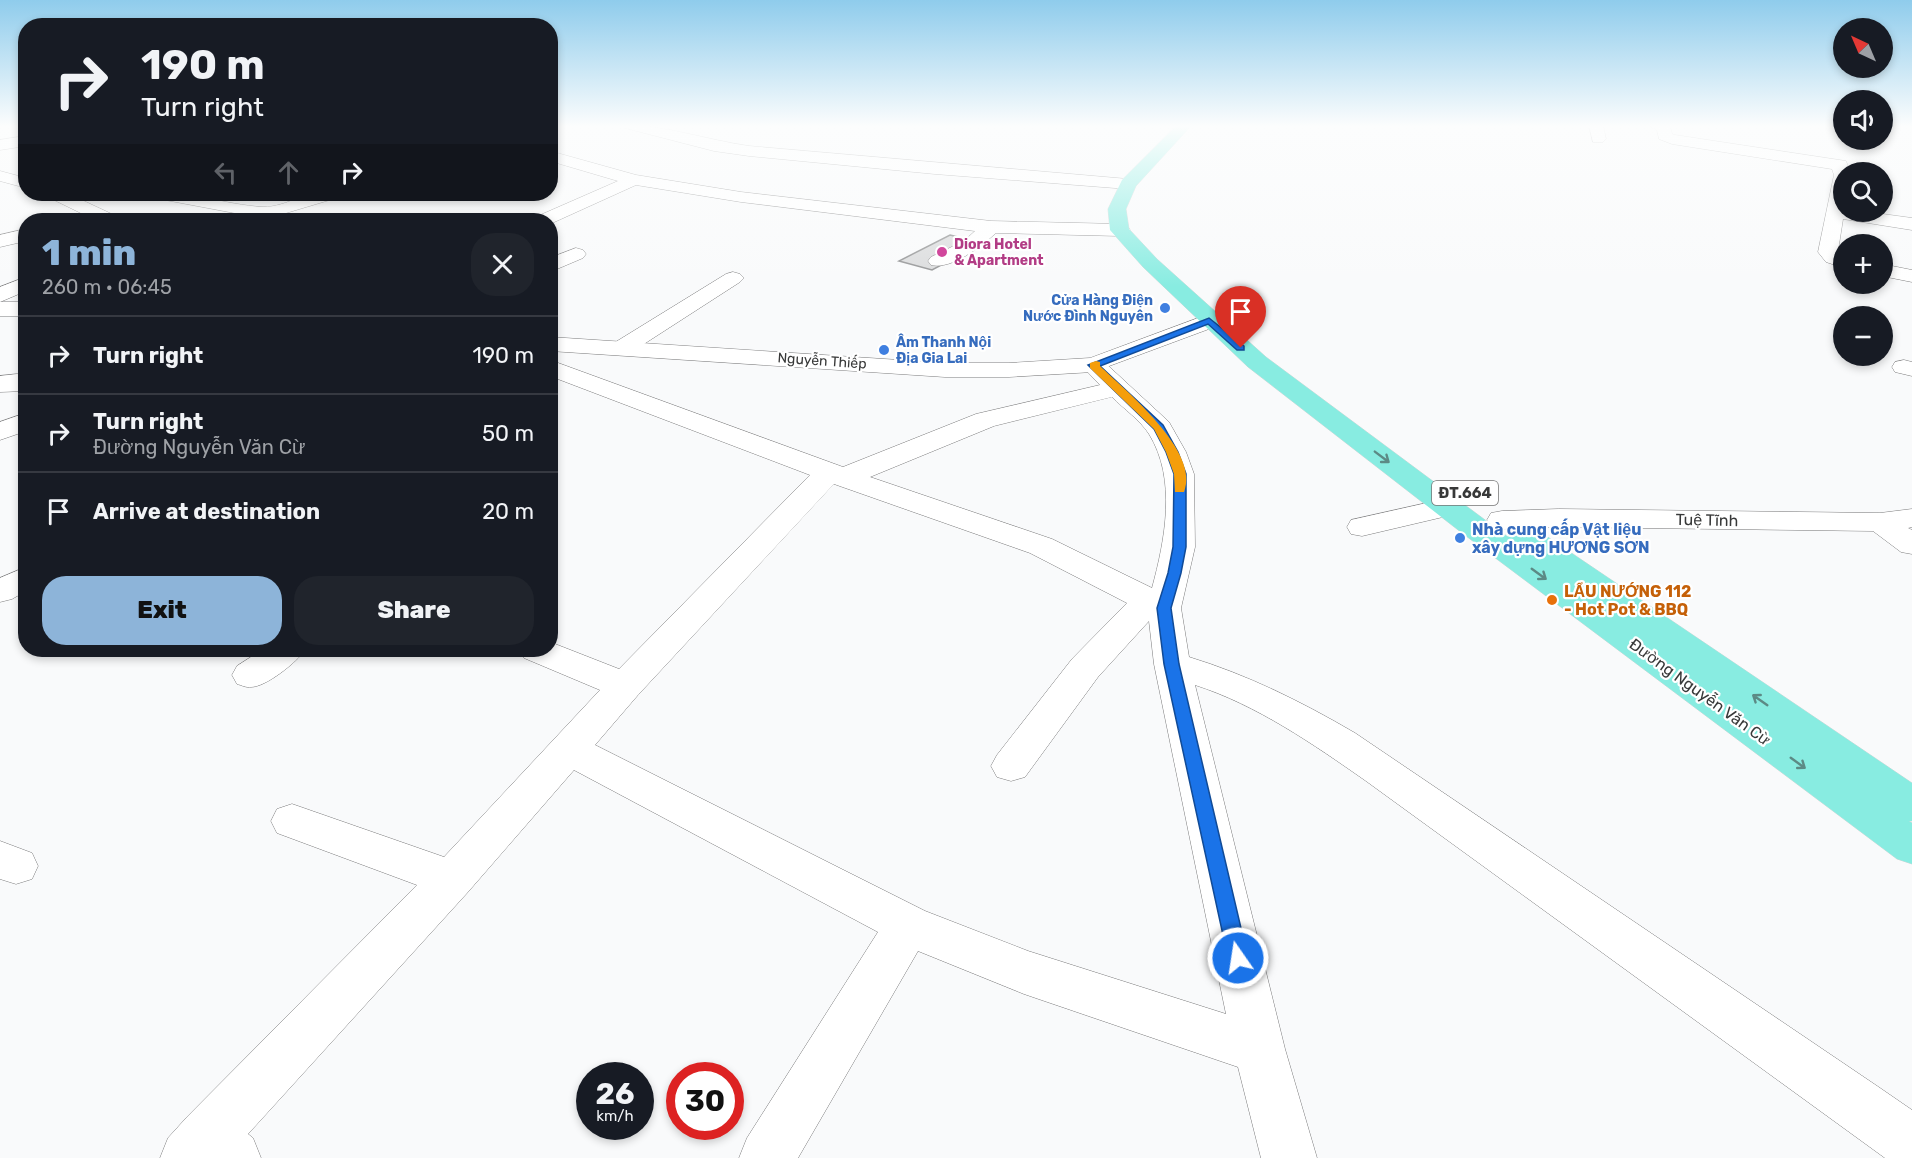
<!DOCTYPE html>
<meta charset="utf-8">
<style>
body{margin:0;font-family:Rubik,sans-serif;background:#20242c;color:#f1f3f6;height:100vh;display:flex;flex-direction:column;font-size:22px;white-space:nowrap}
*{box-sizing:border-box;margin:0}
p{font-size:20px;color:#9ea1a6}
.icon{flex:none;width:33px;height:33px;fill:none;stroke:currentColor;stroke-width:2;stroke-linecap:round;stroke-linejoin:round}
.map{position:relative;flex:1;overflow:hidden}
.drawer{position:absolute;left:18px;top:213px;width:540px;height:444px;display:flex;flex-direction:column;background:#171b24;border-radius:24px;box-shadow:0 3px 9px #0003}
.drawer>*{flex:none}
.guide{position:absolute;left:18px;top:18px;width:540px;height:183px;border-radius:24px;box-shadow:0 3px 9px #0003;background:#171b24;color:#f1f3f6;overflow:hidden}
.needle{width:39px;rotate:316deg}
.buttons{position:absolute;left:1833px;top:18px;display:grid;gap:12px}
.buttons a{display:grid;place-items:center;width:60px;height:60px;border-radius:50%;background:#171b24;box-shadow:0 3px 9px #0003;font-size:30px}
.speed{position:absolute;left:576px;top:1062px;display:flex;gap:12px;font-size:30px;font-weight:700;text-align:center}
.speed>*{display:grid;place-content:center;width:78px;height:78px;border-radius:50%;background:#171b24;box-shadow:0 3px 9px #0003;line-height:1}
.speed small{font-size:15px;font-weight:400}
.speed .limit{border:9px solid #d22;background:#fff;color:#111}
.pin{position:absolute;display:grid;place-items:center;width:51px;height:51px;color:#fff;margin:-62px -26px;border-radius:50% 50% 50% 0;rotate:-45deg;box-shadow:0 0 6px #0007}
.pin .icon{rotate:45deg}
.me{position:absolute;width:66px;margin:-33px;rotate:347deg;stroke-linejoin:round;filter:drop-shadow(0 0 4px #0008)}
.turn{display:flex;align-items:center;gap:21px;height:126px;padding:0 24px;font-size:27px}
.turn .icon{width:78px;height:78px;stroke-width:2.5}
.turn b{display:block;font-size:42px;line-height:51px}
.lanes{display:flex;align-items:center;height:57px;padding:0 24px;background:#0003;justify-content:center;gap:30px;direction:ltr}
.lanes .off{opacity:.35}
.round{display:grid;place-items:center;flex:none;width:63px;height:63px;border-radius:24px;background:#20242c}
.headline{display:flex;align-items:center;justify-content:space-between;height:102px;padding:0 24px}
h1{font-size:36px;font-weight:800;line-height:45px;color:#8db4d9}
.primary-button{display:flex;gap:12px;margin-top:auto;padding:12px 24px}
.primary-button a{flex:1;height:69px;border-radius:24px;background:#8db4d9;color:#111;font-size:24px;font-weight:800;line-height:69px;text-align:center}
.primary-button a+a{background:#20242c;color:#f1f3f6}
ul{padding:0;list-style:none}
li{display:flex;align-items:center;gap:18px;height:78px;padding:0 24px;border-top:2px solid #363941}
li div{flex:1}
li b{display:block;font-size:22px}
li em{font-style:normal}
.map>svg:first-child{display:block}
</style>
<div class="map">
<svg width="1912" height="1158" viewBox="0 0 1912 1158">
<rect width="100%" height="100%" fill="#f9fafb"/>
<path fill="#dadbdc" stroke="#929394" stroke-width="1.5" d="M950 235 983 243 932 270 899 261Z"/>
<g fill="none" stroke-linecap="round" stroke-linejoin="round">
<g stroke="#7b7b7c" stroke-width="1">
<path id="street" d="M623 125C665 125 707 140 749 146L1128 179 1134 180 1137 184 1134 188 1128 189 935 174 749 156 714 151 625 128Z
M1589 125H1603L1606 139 1603 142H1593Z
M1648 125H1670L1672 134 1675 135 1846 161 1850 172H1844V212H1868L1912 218V230L1843 219 1838 251 1844 255V268L1826 262 1818 252 1834 175 1832 169 1672 144 1659 139 1657 130Z
M550 151 636 175 741 192 991 221 1120 224 1127 226 1130 230 1127 234 1120 236 996 233C981 246 952 270 931 265L928 261 931 257 964 241 975 231 741 202 636 185 550 224V220H536L538 216 618 181 550 161Z
M0 171 26 178V188L0 181Z
M47 194H69L116 216 118 220H95L50 198Z
M151 194C189 190 225 205 263 207 287 208 311 186 336 195L333 199 266 219 160 199 154 198Z
M26 229V241L0 247V235Z
M576 248 583 250 586 254 583 258 550 272V258Z
M1882 264 1912 270V282L1882 276Z
M733 272 740 274 744 278 740 282 630 353 622 355 614 353 610 348 614 343 726 274Z
M26 277V291L0 302V287Z
M1093 358 1102 360 1169 422 1186 452 1194 474 1195 547 1181 608 1189 657C1248 675 1302 702 1355 733L1880 1088 1912 1110V1158H1885L1366 781C1313 744 1257 705 1195 685L1285 1049 1317 1158H1261L1238 1067 1024 994 918 951 798 1158H739L747 1138 878 932 574 770 468 892 248 1134 253 1138 261 1158H160L168 1138 187 1117 417 885 277 833 271 821 277 809 292 804 444 857 600 690 524 658 519 650H550V642L619 669 810 475 550 376V360L843 467 976 414 1100 385 1081 365 1084 360ZM1112 397C1124 409 1140 420 1149 434 1177 479 1165 540 1152 588L1052 539 870 477 994 426ZM834 484 1030 553 1127 603 1072 659 997 755 991 766 997 777 1011 781 1025 777 1098 677 1149 621 1154 664 1226 1014 1028 951 925 911 595 745 638 695Z
M1904 360 1912 362V376L1895 372 1892 367 1895 362Z
M17 374 26 375V391L0 392V376Z
M26 413V431L0 440V422Z
M1449 498 1460 501 1464 507 1460 513 1362 536 1351 534 1347 527 1351 520Z
M1559 509 1880 513 1912 509V527L1908 528 1912 530V554L1901 552 1873 531 1559 527 1502 529 1491 527 1487 520 1491 513 1502 511Z
M26 567V591L12 599 0 602V578Z
M262 650H305C297 662 266 687 251 687 247 688 241 685 237 684L232 675 237 666Z
M0 841 32 853 38 866 32 879 16 884 0 879Z"/>
</g>
<g stroke="#7b7b7c" stroke-width="1">
<path id="secondary" d="M26 136V146L0 150V140Z
M0 302H26V316H0Z
M1209 314 1217 316 1220 321 1217 326 1093 372 1009 377H945L550 351V337L945 363H1009L1090 358Z"/>
</g>
<g stroke="#d7d7d7" stroke-width="1">
<path id="primary" d="M1177 125H1192L1136 186 1126 209 1129 229 1157 259 1266 357 1508 537 1506 534 1511 527 1522 525 1533 527 1912 783V821H1909L1912 823V864L1897 859 1462 533 1248 367 1143 267 1110 230 1108 209 1122 180Z"/>
</g>
<use href="#street" fill="#fff" fill-rule="evenodd"/>
<use href="#secondary" fill="#fff" fill-rule="evenodd"/>
<use href="#primary" fill="#88ece1" fill-rule="evenodd"/>
</g>
<defs><path id="oneway-shaft" d="M-6 0H5M1.5-3L5.5 0L1.5 3" fill="none" stroke-width="1.6" stroke-linecap="round" stroke-linejoin="round" transform="scale(1.5)"/></defs>
<g stroke="#5c8a85">
<use href="#oneway-shaft" transform="translate(1382 457) rotate(37)"/>
<use href="#oneway-shaft" transform="translate(1539 574) rotate(36)"/>
<use href="#oneway-shaft" transform="translate(1760 700) rotate(-145)"/>
<use href="#oneway-shaft" transform="translate(1798 763) rotate(36)"/>
</g>
<linearGradient id="sky" x2="0" y2="1"><stop stop-color="#8fccec"/><stop offset="0.44" stop-color="#fcfdfd"/><stop offset="1" stop-color="#fcfdfd" stop-opacity="0"/></linearGradient>
<rect width="1912" height="287" fill="url(#sky)"/>
<path fill="#1a73e8" stroke="#114b97" stroke-width="1.5" d="M1209 318 1244 346V350H1237L1208 324 1100 366 1163 425 1178 452 1186 474V547L1181 573 1171 608 1179 664 1248 958 1245 965 1238 967 1231 965 1228 958 1164 664 1157 608 1168 573 1173 547 1174 474 1166 452 1154 429 1088 365Z"/>
<path fill="#f59e0b" d="M1096 361 1100 362V366C1126 391 1201 452 1184 492H1175L1174 474 1166 452 1154 429 1090 368V363Z"/>
<circle fill="#d1479c" stroke="#fff" stroke-width="2" cx="942" cy="252" r="6"/>
<g fill="#3f7fe0" stroke="#fff" stroke-width="2">
<circle cx="1165" cy="308" r="6"/>
<circle cx="884" cy="350" r="6"/>
<circle cx="1460" cy="538" r="6"/>
</g>
<circle fill="#e8710a" stroke="#fff" stroke-width="2" cx="1552" cy="600" r="6"/>
<g text-anchor="middle" dominant-baseline="central" stroke-width="4.5" stroke-linejoin="round" paint-order="stroke">
<g font-size="14" font-weight="bold" fill="#b23c85" stroke="#fff" text-anchor="start">
<text x="954" y="244">Diora Hotel<tspan x="954" dy="16">&amp; Apartment</tspan></text>
</g>
<g font-size="14" font-weight="bold" fill="#366cbe" stroke="#fff" text-anchor="end">
<text x="1153" y="300">Cửa Hàng Điện<tspan x="1153" dy="16">Nước Đình Nguyên</tspan></text>
<text x="896" y="342" text-anchor="start">Âm Thanh Nội<tspan x="896" dy="16">Địa Gia Lai</tspan></text>
</g>
<g font-size="14" fill="#383939" stroke="#fff">
<text transform="translate(822 361) rotate(4)">Nguyễn Thiếp</text>
</g>
<rect fill="#fff" stroke="#747474" stroke-width="1.5" x="1432" y="481" width="66" height="24" rx="4.5"/>
<g font-size="15" font-weight="bold" fill="#383939">
<text x="1465" y="493">ĐT.664</text>
</g>
<g font-size="16" fill="#383939" stroke="#fff">
<text transform="translate(1707 520) rotate(1)">Tuệ Tĩnh</text>
<text transform="translate(1700 692) rotate(36)">Đường Nguyễn Văn Cừ</text>
</g>
<g font-size="16" font-weight="bold" fill="#366cbe" stroke="#fff" text-anchor="start">
<text x="1472" y="529">Nhà cung cấp Vật liệu<tspan x="1472" dy="18">xây dựng HƯƠNG SƠN</tspan></text>
</g>
<g font-size="16" font-weight="bold" fill="#c56008" stroke="#fff" text-anchor="start">
<text x="1564" y="591">LẨU NƯỚNG 112<tspan x="1564" dy="18">- Hot Pot &amp; BBQ</tspan></text>
</g>
</g>
</svg>
<div class="buttons">
<a><svg class="needle" viewBox="-14 -14 28 28"><path d="M0-13l5 13h-10z" fill="#e53935"/><path d="M0 13l5-13h-10z" fill="#9ea1a6"/></svg></a>
<a><svg class="icon" aria-label="sound" viewBox="0 0 24 24"><path d="M4 9h4l5-4v14l-5-4H4zM17 9q2 3 0 6"/></svg></a>
<a><svg class="icon" aria-label="search" viewBox="0 0 24 24"><circle cx="10" cy="10" r="6"/><path d="M15 15l6 6"/></svg></a>
<a>+</a>
<a>−</a>
</div>
<div class="speed"><div>26<small>km/h</small></div><div class="limit">30</div></div>
<div class="pin" style="left:1241px;top:348px;background:#d93025"><svg class="icon" aria-label="arrive" viewBox="0 0 24 24"><path d="M6 21V4h12l-3 4 3 4H6"/></svg></div>
<svg class="me" style="left:1238px;top:958px" viewBox="-20 -20 40 40"><circle r="17" fill="#1a73e8" stroke="#fff" stroke-width="3"/><path d="M0-11L8 9 0 5-8 9z" fill="#fff"/></svg>
<div class="guide">
<div class="turn"><svg class="icon" aria-label="right" viewBox="0 0 24 24"><path d="M7 20v-9h11M14 6l5 5-5 5"/></svg><div><b>190 m</b>Turn right</div></div>
<div class="lanes"><svg class="icon off" aria-label="left" viewBox="0 0 24 24"><path d="M17 20v-9H6M10 6l-5 5 5 5"/></svg><svg class="icon off" aria-label="ahead" viewBox="0 0 24 24"><path d="M12 20V5M6 11l6-6 6 6"/></svg><svg class="icon" aria-label="right" viewBox="0 0 24 24"><path d="M7 20v-9h11M14 6l5 5-5 5"/></svg></div>
</div>
<section class="drawer">
<div class="headline"><div><h1>1 min</h1><p>260 m · 06:45</p></div><a class="round"><svg class="icon" aria-label="close" viewBox="0 0 24 24"><path d="M6 6l12 12M18 6L6 18"/></svg></a></div>
<ul>
<li><svg class="icon" aria-label="right" viewBox="0 0 24 24"><path d="M7 20v-9h11M14 6l5 5-5 5"/></svg><div><b>Turn right</b></div><em>190 m</em></li>
<li><svg class="icon" aria-label="right" viewBox="0 0 24 24"><path d="M7 20v-9h11M14 6l5 5-5 5"/></svg><div><b>Turn right</b><p>Đường Nguyễn Văn Cừ</p></div><em>50 m</em></li>
<li><svg class="icon" aria-label="arrive" viewBox="0 0 24 24"><path d="M6 21V4h12l-3 4 3 4H6"/></svg><div><b>Arrive at destination</b></div><em>20 m</em></li>
</ul>
<div class="primary-button"><a>Exit</a><a>Share</a></div>
</section>
</div>
